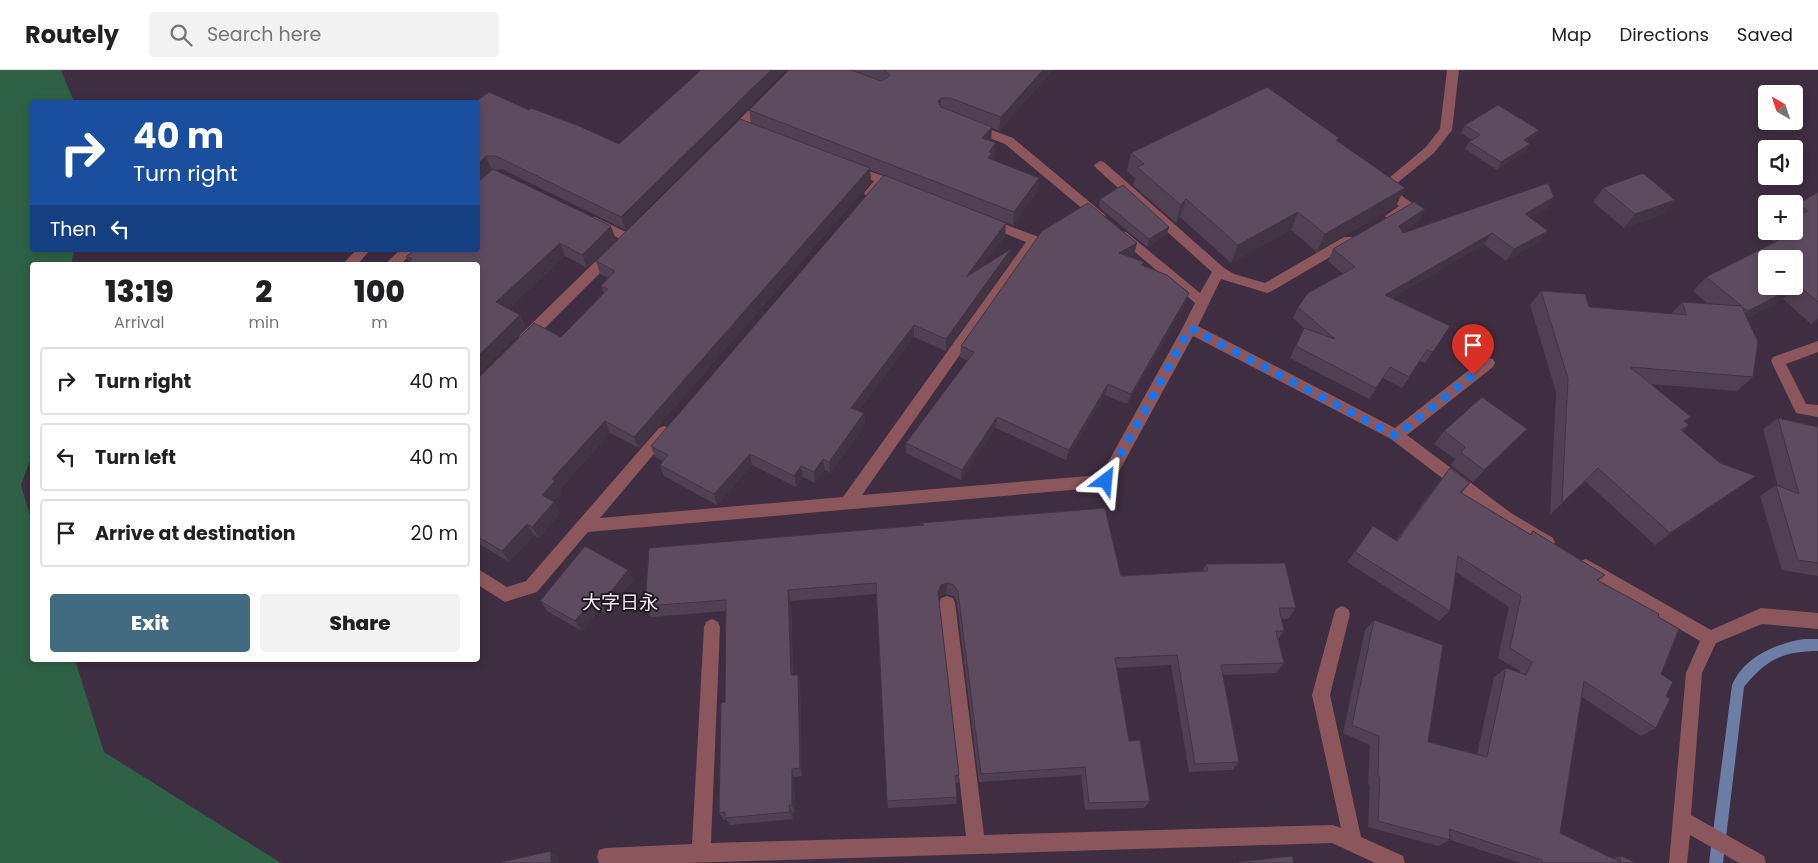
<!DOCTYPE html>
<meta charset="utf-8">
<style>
body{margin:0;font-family:Poppins,"Noto Sans JP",sans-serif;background:#f2f2f2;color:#202124;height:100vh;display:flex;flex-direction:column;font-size:19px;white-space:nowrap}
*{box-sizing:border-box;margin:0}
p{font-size:16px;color:#757577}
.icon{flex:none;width:28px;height:28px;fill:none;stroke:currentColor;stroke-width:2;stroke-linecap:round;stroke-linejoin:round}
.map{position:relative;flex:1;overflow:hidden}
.panel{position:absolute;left:30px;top:192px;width:450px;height:400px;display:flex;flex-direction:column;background:#fff;border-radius:5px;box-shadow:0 2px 8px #0003}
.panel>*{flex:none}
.top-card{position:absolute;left:30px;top:30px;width:450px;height:152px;border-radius:5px;box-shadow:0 2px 8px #0003;background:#1a4fa0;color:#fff;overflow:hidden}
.needle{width:32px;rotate:321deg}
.buttons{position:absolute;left:1758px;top:15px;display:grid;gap:10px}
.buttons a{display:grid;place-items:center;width:45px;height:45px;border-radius:5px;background:#fff;box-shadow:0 2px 8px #0003;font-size:25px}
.pin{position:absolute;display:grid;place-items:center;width:42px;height:42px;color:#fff;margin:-51px -21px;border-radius:50% 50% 50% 0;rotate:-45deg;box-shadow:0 0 5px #0007}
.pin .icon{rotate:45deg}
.me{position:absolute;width:55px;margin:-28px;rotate:29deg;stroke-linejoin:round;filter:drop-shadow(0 0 4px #0008)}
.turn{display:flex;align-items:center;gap:18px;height:105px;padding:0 20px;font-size:22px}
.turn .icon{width:65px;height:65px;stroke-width:2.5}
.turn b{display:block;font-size:35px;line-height:42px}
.then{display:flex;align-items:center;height:48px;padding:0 20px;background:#0003;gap:10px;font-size:19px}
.eta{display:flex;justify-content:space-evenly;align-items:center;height:85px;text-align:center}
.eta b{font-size:30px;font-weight:800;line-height:35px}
.action{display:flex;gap:10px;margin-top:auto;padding:10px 20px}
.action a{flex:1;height:58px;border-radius:5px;background:#426a81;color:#fff;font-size:20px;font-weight:800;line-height:58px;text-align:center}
.action a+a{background:#f2f2f2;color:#202124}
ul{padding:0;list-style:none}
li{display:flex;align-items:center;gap:15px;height:68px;margin:0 10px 8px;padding:0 10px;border:2px solid #e0e0e0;border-radius:5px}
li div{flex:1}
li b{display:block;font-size:19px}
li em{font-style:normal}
header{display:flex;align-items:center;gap:30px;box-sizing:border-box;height:70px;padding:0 25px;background:#fff;border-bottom:1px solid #e0e0e0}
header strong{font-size:24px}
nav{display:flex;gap:28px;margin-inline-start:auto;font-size:18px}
.search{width:350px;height:45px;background:#f2f2f2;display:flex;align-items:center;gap:12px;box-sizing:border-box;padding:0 18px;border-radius:5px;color:#757577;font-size:19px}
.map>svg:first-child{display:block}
</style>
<header>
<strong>Routely</strong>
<div class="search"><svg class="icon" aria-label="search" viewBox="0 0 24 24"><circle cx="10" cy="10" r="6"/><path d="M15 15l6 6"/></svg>Search here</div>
<nav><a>Map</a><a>Directions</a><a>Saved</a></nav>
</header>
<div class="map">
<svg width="1818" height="793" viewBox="0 0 1818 793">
<rect width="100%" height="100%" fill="#3f2d41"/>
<path fill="#2e6146" d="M0 0H61L74 32H32V180H74L71 195H32V385L21 415 32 452V590H75L104 682 281 793H0Z"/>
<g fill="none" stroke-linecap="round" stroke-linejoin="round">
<path fill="#6c7ea6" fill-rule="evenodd" d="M1805 569H1818V581C1783 581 1766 590 1744 617L1723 793H1709L1732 615C1744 587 1776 573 1805 569Z"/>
<path fill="#8c575c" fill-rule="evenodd" d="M1447 0H1459L1452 60 1434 83 1391 118 1412 133 1414 136C1409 143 1396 152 1387 149L1385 146 1399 136 1377 118 1426 77 1440 59Z
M764 28 770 32 768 35 735 68H727L725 65 727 62 760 29Z
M973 53 1013 68 1104 144 1106 147 1104 150H1096L1005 74 969 60 967 57 969 54Z
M1100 91 1104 92 1224 198 1234 204 1265 213 1344 167H1354L1355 170 1354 173 1272 221 1267 223 1221 209 1198 256 1395 358 1483 289 1488 288 1493 289 1495 293 1493 297 1407 365 1511 443 1553 468 1555 473 1553 478 1547 480 1541 478 1501 453 1391 369 1193 266 1111 416 1106 417 588 462 537 522 505 532 478 515V499L507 517 526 511 659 358 664 356 669 358 671 362 669 366 600 448 843 427 1026 172 984 155 982 152 984 149 988 148 1039 167 1040 170 862 425 1101 405 1183 257 1195 233 1115 165 1116 162H1126L1200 223 1212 202 1096 98 1094 95Z
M852 95 886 107 888 110 874 126H866L864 123 874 111 848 102 846 99 848 96Z
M595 147 626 162C632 156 634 151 642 154L644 157 633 171 628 173 591 154 589 151 591 148Z
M612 178 617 180 618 183 617 186 530 273 525 274 520 273 518 269 520 265 607 180Z
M356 180H370L357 195H342Z
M400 180H415L400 195H384Z
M1818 271V282L1786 294 1806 334 1818 335V347L1796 343 1771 291 1773 287Z
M1586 489 1711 560 1761 538 1818 543V559L1762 554 1716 573 1702 603 1691 745 1764 786 1766 793H1739L1690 765 1687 793H1669L1686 603 1700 571 1580 501 1578 496 1580 491Z
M947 526 953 528 955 533 984 765 1333 755 1341 758 1312 625 1334 544 1336 539 1342 536 1348 539 1350 544 1330 625 1361 767 1403 786 1405 793H1375L1332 773 686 793H599L597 787 599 780 606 778 692 774 704 557 706 552 712 549 718 552 720 557 711 773 966 766 939 533 941 528Z"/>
</g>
<path fill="#514053" d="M789 0H1053L999 61 992 58 990 71 995 87 992 90 1039 108 1038 121 1013 155 870 100 871 112 639 378 610 363 560 419 561 422 553 432H554L560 443 539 468 534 465 509 492 478 473V308L561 267 604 223 601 216 608 208 600 204 596 191 751 53 749 40Z
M478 32 529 40 619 74 626 160 502 99 494 100 616 170 587 198 565 186 508 239 520 245 526 258 409 191 406 187 478 180Z
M1465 55 1539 60 1534 68 1527 72 1525 81 1497 100 1465 79 1469 72 1472 70 1461 63Z
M1338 71 1396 136 1317 182 1291 160 1231 193 1180 147 1176 153 1133 115 1135 108 1127 101 1131 83Z
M1603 118 1675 130 1663 144 1624 158 1593 132Z
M1818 122V252L1811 254 1783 229 1748 248 1753 307 1737 321 1650 314 1691 347 1685 352 1689 355 1682 362 1739 418 1655 475 1585 411 1550 445 1556 322 1530 235 1541 221 1589 237 1671 244 1682 232 1708 234 1693 221 1706 207 1774 172 1769 169 1776 161H1794V139L1798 134Z
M1554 127 1546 139 1530 148 1548 161 1539 172 1506 191 1484 174 1392 228 1450 256 1425 293 1420 291 1402 318 1383 308 1369 329 1290 288 1304 258 1293 248 1298 237 1343 204 1328 191 1333 179 1425 139 1419 151 1402 162 1403 163Z
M1100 129 1169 157 1167 164 1147 177 1099 137Z
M1005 166 981 197 1010 192 946 281 914 267 858 341 864 343 865 355 830 403 825 400 815 413 803 407 796 417 752 395 717 435 664 406 660 395 663 391 655 387 651 376Z
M1137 173 1134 184 1130 187 1144 192 1142 196 1185 235 1127 334 1105 325 1066 390 996 358 961 410 906 383V373L968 291 960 287 961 276Z
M1778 348 1818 357V506L1782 500 1760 426 1776 415 1778 416 1763 359Z
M1444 361 1516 371 1473 412 1451 395 1455 389 1434 374Z
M1450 398 1470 413 1462 423 1530 464 1533 461 1605 505 1598 511 1658 547 1661 604 1666 626 1656 658 1641 666 1582 627 1560 763 1613 789 1621 786 1636 793H1521L1450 770 1438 776 1368 757 1370 715 1368 714 1370 675 1343 663 1365 560 1374 550 1428 672 1477 684 1494 607 1506 598 1519 602 1520 601 1498 588 1509 537 1456 502 1450 541 1439 551 1347 492 1373 456 1396 470 1441 409Z
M920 453 1121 506 1202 502 1206 494 1296 538 1288 549H1281L1284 561 1278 569 1284 593 1276 603 1223 605 1239 692 1232 700 1189 702 1171 595 1117 598 1129 671 1150 731 1144 738 1085 740 1081 705 979 712 957 533 954 526 946 524 940 526 939 530 959 705 958 713H955L957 727 956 734 888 738 876 524 791 531 793 605H798L800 614 802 706 794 707 795 742 792 743 793 749 730 755 726 749 724 750 719 743 725 632 726 541 651 547 645 536 920 456Z
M628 500 633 510 607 544 599 540 582 561 547 541 540 531Z"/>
<path fill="#423443" d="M771 0H786L626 160 621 147Z
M1043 0H1053L999 61 1001 47Z
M941 28V41L938 31Z
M992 57 991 70 981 81 982 68Z
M1539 60 1534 68 1519 77 1524 70Z
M996 73 995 87 992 91 987 102 989 82Z
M1530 74 1525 81 1497 100 1501 92Z
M486 86 492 100 478 113V94Z
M870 98 871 112 639 378 634 367Z
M1039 108 1038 121 1013 155 1014 142Z
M1405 118 1396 136 1317 182 1325 164Z
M1554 127 1546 139 1517 156 1525 144Z
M1186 129 1180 147 1176 153 1181 135Z
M1675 130 1663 144 1624 158 1635 144Z
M1425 139 1419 151 1393 168 1399 156Z
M1298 142 1291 160 1231 193 1238 175Z
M1006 153 1005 166 965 219 966 207Z
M611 156 616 170 587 198 582 185Z
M1169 157 1167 164 1147 177 1149 169Z
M1548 161 1539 172 1506 191 1514 179Z
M1492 163 1484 174 1378 236 1385 225Z
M560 173 565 186 502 245 496 232Z
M1137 173 1134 184 1116 195 1119 183Z
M1011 179 1010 192 946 281V269Z
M1798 215 1783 229 1734 256 1748 241Z
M1189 223 1185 235 1127 334 1131 324Z
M520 245 526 258 478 305V286Z
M1818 248V252L1811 254Z
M914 255V267L852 349 851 338Z
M1108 314 1105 325 1066 390 1069 380Z
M864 343 865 355 830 403 829 392Z
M997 347 996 358 961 410 962 400Z
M605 351 610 363 560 419 561 422 549 436 542 425 552 409Z
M1527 359 1516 371 1473 412 1484 400Z
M750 384 752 395 717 435 714 424Z
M823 389 825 400 815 413 814 402Z
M801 396 803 407 796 417 794 406Z
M1756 406 1739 418 1655 475 1670 463Z
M554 432 560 443 539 468 532 457Z
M527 454 534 465 509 492 502 481Z
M628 500 633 510 607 544 601 534Z
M947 513 946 524 940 526 937 533 938 522 941 515Z
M788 520 791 531 793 615 791 605Z
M593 529 599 540 582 561 575 551Z
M798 605 800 614 802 706 800 698Z
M792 699 794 707 795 742 792 735Z
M789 735 792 743 793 749 790 742Z
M551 781 559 787V793H551Z"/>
<path fill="#5e4b60" stroke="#423443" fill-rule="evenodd" d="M701 0H771L621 147 496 86H486L478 94V32H475L489 22 529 40 531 38 579 56 619 74Z
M789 0H851L881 11 890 6 886 1 884 0H1043L1001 47 950 28H941L938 31 941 37 992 57 982 68 996 73 989 82 992 83 988 88 1039 108 1014 142 749 40Z
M1267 17 1339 68 1336 70 1405 118 1325 164 1298 142 1238 175 1186 129 1181 135 1137 97 1144 94 1131 83Z
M1498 35 1539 60 1524 70 1530 74 1501 92 1469 72 1480 65 1465 55Z
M740 49 870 98 634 367 605 351 552 409 555 411 542 425 554 432 532 457 527 454 502 481 478 467V308L534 253 561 267 608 219 601 216 615 201 596 191Z
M493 99 611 156 582 185 560 173 496 232 520 245 478 286V195H405L412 189 406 187 414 180H478V112Z
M1643 103 1675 130 1635 144 1603 118Z
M884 105 1006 153 966 207 1011 179 946 269 914 255 851 338 864 343 829 392 823 389 814 402 801 396 794 406 750 384 714 424 660 395 668 385 651 376Z
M1548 113 1554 127 1525 144 1548 161 1514 179 1492 163 1385 225 1450 256 1433 282 1427 280 1409 307 1390 297 1376 318 1296 276 1304 258 1335 269 1298 237 1308 223 1355 197 1333 179 1414 132 1425 139 1399 156 1403 163Z
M1123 115 1169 157 1149 169 1100 129Z
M1818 122V232L1798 215 1748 241 1742 237 1758 272 1753 307 1630 297 1691 347 1684 351 1689 355 1681 360 1720 393 1756 406 1670 463 1598 398 1562 433 1568 308 1541 221 1585 224 1589 237 1687 245 1682 232 1742 236 1706 207 1795 162 1794 161V148L1808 141 1798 134ZM1766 189H1794V216H1766Z
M1088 133 1137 173 1119 183 1144 192 1141 195 1167 205 1189 223 1131 324 1108 314 1069 380 997 347 962 400 906 373 974 282 961 276 1042 161Z
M1482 327 1527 359 1484 400 1461 383 1465 377 1444 361Z
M1778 348 1818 357V493L1798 490 1776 415 1799 424Z
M1450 398 1470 413 1460 422 1531 465 1533 461 1605 505 1597 510 1659 544 1658 547 1679 559 1661 604 1673 612 1666 626 1670 629 1656 658 1584 611 1560 763 1620 792 1621 786 1636 793H1542V790L1449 759 1450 770 1378 751 1380 707H1378L1379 666 1352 655 1374 550 1443 575 1428 672 1487 687 1506 598 1526 605 1532 592 1510 578 1521 526 1458 486 1450 541 1355 482 1373 456 1397 471Z
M1105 438 1121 506 1208 501 1206 494 1285 493 1296 538H1279L1284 561H1276L1284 593 1221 595 1239 692 1195 694 1177 585 1115 588 1129 671 1140 670 1150 731 1089 733 1085 697 981 704 958 522 954 515 947 513 941 515 938 522 959 705 955 706 957 727 887 731 876 513 788 520 791 605H798L800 698 792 699V735H789L790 742 725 748V742L719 743 721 633 725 632 726 530 645 536 649 478 924 455 920 453Z
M585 476 628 500 601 534 593 529 575 551 540 531Z
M551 781V793H497Z
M1292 786 1294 793H1238V792Z"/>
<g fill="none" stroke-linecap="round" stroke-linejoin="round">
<path stroke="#1a73e8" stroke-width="9" stroke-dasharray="0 16.2" d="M1106 411 1190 258 1396 366 1473 305"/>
</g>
<g text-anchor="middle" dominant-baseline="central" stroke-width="4" stroke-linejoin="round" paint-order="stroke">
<g font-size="19" fill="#f4e8f4" stroke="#211922">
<text x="620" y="532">大字日永</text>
</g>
</g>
</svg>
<div class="buttons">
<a><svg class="needle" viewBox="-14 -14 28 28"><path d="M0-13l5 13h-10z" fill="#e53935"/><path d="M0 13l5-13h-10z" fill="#757577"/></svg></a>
<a><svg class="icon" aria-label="sound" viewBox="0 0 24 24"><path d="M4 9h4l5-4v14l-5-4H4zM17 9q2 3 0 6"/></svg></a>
<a>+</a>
<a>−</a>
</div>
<div class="pin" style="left:1473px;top:305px;background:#d93025"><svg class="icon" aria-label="arrive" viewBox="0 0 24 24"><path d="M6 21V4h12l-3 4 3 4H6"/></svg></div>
<svg class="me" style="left:1106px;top:411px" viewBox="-20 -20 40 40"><path d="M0-17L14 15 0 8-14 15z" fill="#1a73e8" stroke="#fff" stroke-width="4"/></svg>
<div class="top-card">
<div class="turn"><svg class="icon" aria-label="right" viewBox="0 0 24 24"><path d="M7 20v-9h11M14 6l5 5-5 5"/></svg><div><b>40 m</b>Turn right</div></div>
<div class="then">Then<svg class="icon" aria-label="left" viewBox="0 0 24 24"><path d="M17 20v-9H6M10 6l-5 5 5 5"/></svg></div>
</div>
<section class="panel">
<div class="eta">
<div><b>13:19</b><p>Arrival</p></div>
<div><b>2</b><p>min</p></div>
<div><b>100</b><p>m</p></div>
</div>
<ul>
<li><svg class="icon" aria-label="right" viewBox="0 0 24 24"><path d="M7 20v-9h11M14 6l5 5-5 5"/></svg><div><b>Turn right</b></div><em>40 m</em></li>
<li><svg class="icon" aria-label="left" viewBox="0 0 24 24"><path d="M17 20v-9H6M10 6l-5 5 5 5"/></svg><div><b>Turn left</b></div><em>40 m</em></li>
<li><svg class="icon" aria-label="arrive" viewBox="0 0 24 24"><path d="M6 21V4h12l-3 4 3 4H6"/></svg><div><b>Arrive at destination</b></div><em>20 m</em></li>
</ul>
<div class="action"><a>Exit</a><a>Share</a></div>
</section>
</div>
